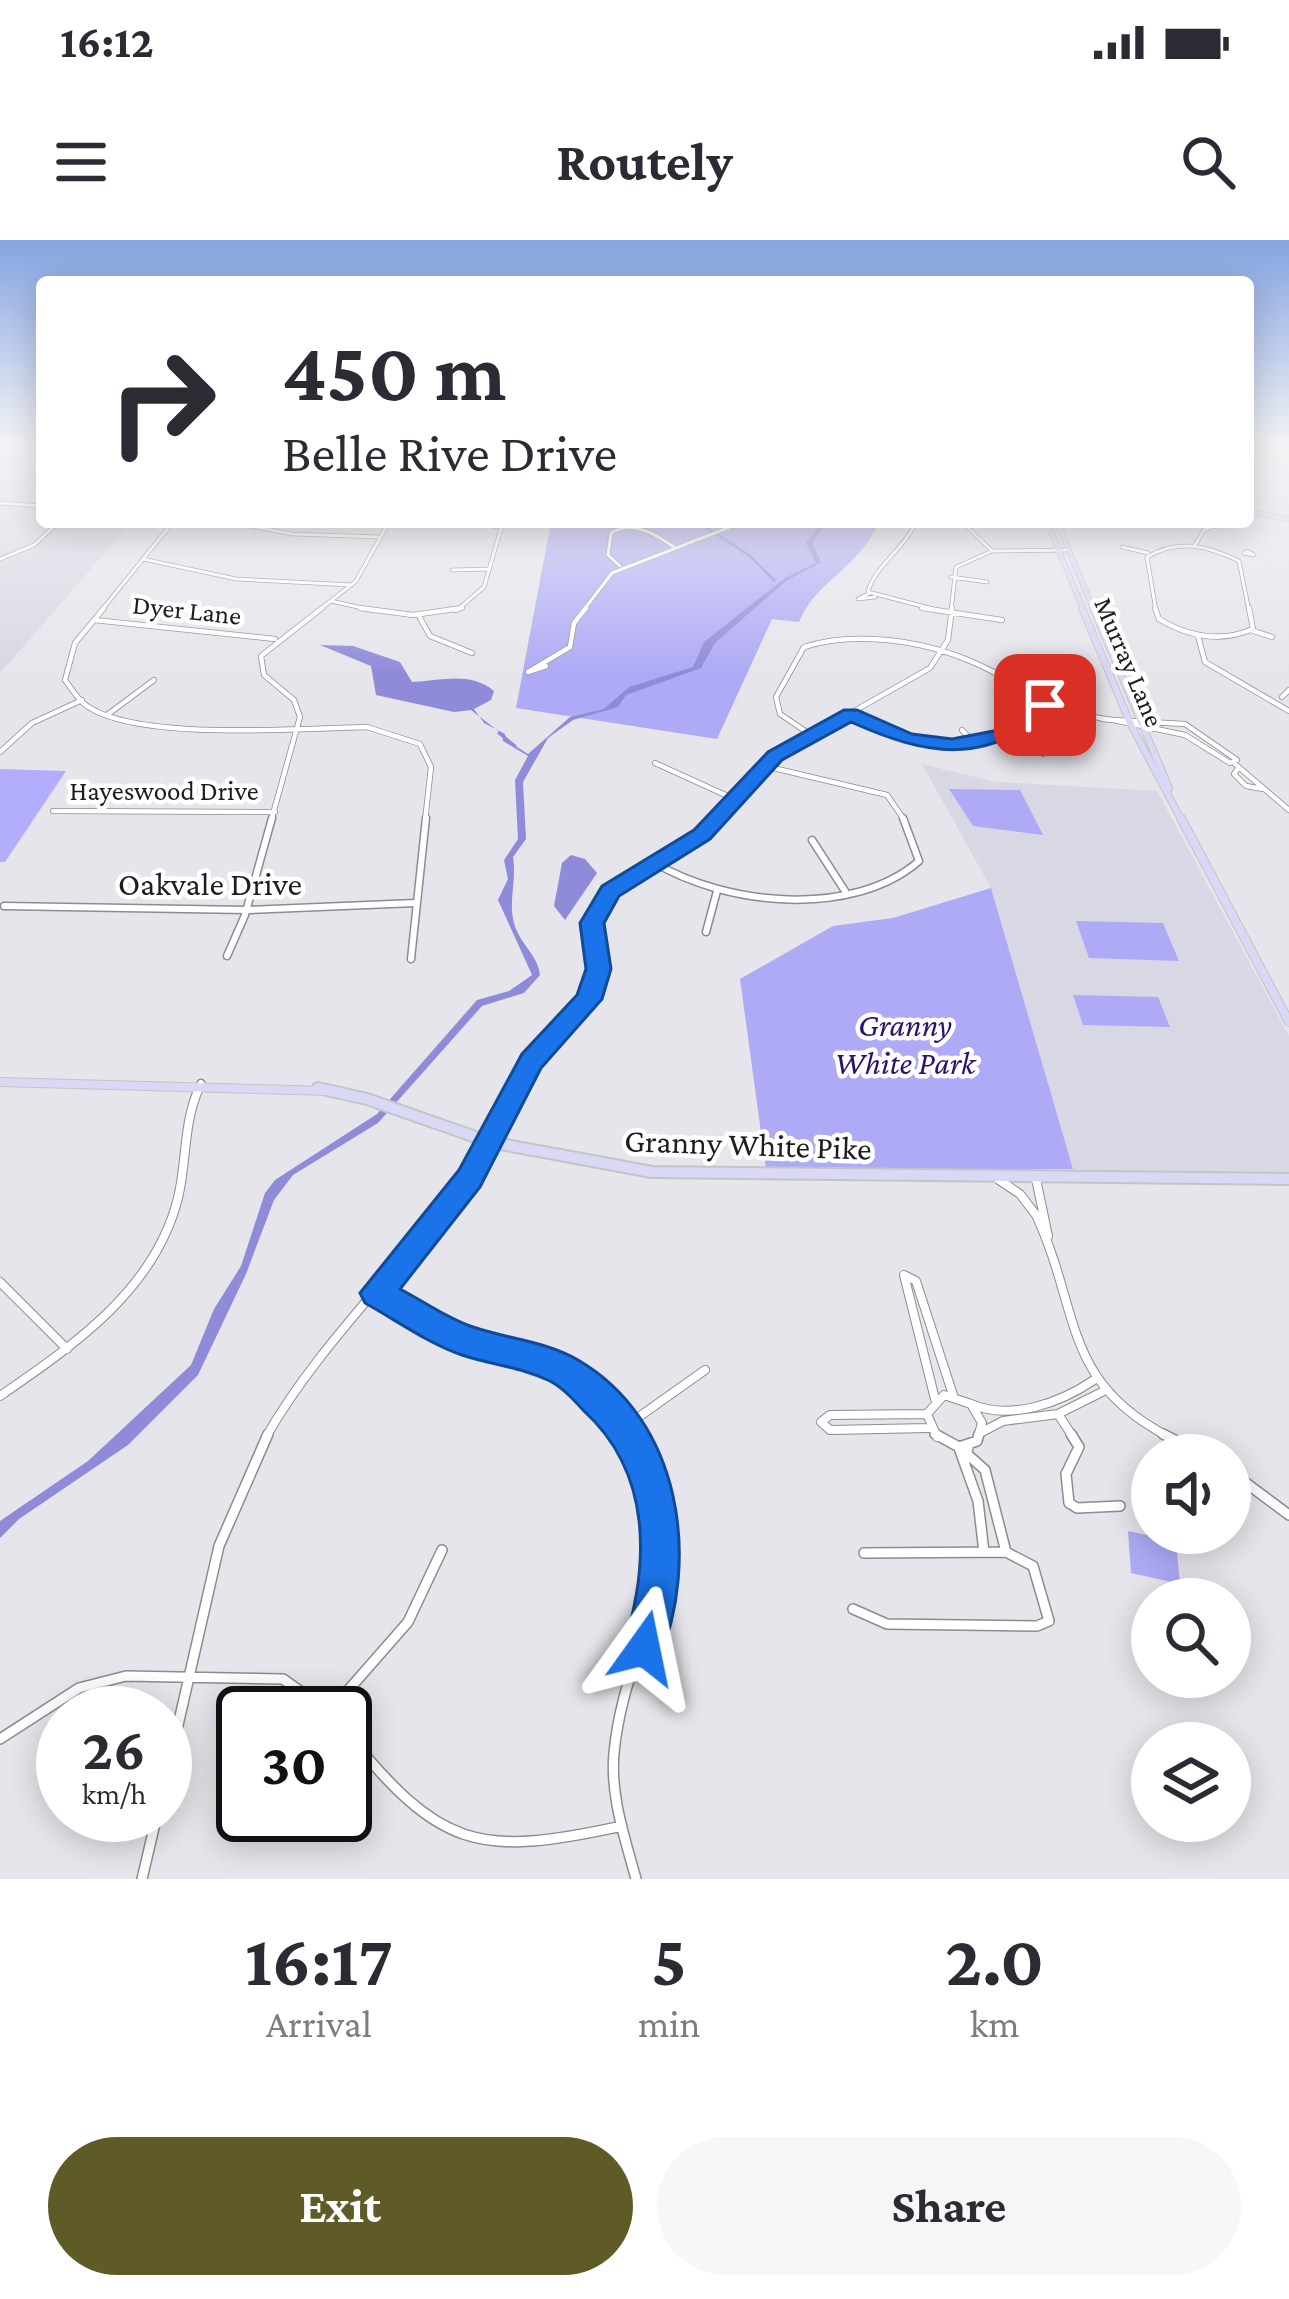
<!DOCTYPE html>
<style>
body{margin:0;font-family:"Crimson Pro",serif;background:#f7f7f7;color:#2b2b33;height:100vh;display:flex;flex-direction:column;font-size:45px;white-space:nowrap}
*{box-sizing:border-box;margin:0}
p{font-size:39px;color:#7c7c81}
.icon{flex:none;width:66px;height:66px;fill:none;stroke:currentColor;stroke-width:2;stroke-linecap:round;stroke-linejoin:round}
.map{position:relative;height:1639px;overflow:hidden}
.details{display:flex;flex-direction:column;background:#fff;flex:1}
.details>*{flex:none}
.banner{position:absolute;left:36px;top:36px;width:1218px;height:252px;border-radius:12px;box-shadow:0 6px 30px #0003;background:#fff;color:#2b2b33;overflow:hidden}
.tools{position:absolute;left:1131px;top:1194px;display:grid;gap:24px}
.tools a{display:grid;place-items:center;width:120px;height:120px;border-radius:50%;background:#fff;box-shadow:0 6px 30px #0003;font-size:60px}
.speed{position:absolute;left:36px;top:1446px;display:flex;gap:24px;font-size:60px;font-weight:700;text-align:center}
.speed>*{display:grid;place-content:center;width:156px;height:156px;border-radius:50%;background:#fff;box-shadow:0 6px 30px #0003;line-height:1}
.speed small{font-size:30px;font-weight:400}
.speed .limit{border:6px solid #111;border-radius:18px;background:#fff;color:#111}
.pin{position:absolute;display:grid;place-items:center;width:102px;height:102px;color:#fff;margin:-51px;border-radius:24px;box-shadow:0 6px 18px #0006}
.me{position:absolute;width:132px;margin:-66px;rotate:12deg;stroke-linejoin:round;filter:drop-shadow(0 0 9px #0008)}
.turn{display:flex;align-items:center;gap:42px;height:252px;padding:0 48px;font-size:54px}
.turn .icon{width:156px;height:156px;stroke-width:2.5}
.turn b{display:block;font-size:84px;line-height:102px}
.eta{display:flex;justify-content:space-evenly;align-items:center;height:204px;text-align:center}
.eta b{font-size:72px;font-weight:700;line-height:84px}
.action{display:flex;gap:24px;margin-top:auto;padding:24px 48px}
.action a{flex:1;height:138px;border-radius:72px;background:#5e5b27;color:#fff;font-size:48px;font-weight:700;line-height:138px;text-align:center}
.action a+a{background:#f7f7f7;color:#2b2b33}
.status{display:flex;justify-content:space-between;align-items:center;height:84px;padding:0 60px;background:#fff;direction:ltr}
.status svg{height:33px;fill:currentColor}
header{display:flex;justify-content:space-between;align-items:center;height:156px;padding:0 48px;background:#fff;font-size:54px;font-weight:700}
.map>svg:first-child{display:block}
</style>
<div class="status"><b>16:12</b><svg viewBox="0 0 49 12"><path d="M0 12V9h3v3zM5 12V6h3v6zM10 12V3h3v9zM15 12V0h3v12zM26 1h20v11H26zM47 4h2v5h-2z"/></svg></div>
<header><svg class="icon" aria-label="menu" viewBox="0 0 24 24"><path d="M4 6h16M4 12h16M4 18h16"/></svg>Routely<svg class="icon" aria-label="search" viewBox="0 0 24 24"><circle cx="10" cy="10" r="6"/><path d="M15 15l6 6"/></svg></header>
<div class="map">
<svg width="1289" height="1639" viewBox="0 0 1289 1639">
<rect width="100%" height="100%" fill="#e5e5eb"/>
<path fill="#d8d8e4" d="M0 205H42V282H132L0 433Z
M922 524 996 542 1157 551 1289 796V933L1073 929 991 648Z"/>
<path fill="#aeaaf5" d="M551 282H879C857 331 816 340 799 382L772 379 717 499 516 468Z
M949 549 1020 550 1043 595 973 586Z
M991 648 1073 929H766L740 739 833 686 893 678Z
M1076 681 1163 683 1179 721 1089 718Z
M1073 755 1158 757 1170 787 1083 785Z
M1128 1291 1176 1301 1180 1344 1131 1333Z"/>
<path fill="#b2aefd" d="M0 529 66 531 5 622H0Z"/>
<path fill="#908bd8" d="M815 282 825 284 812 303 821 322 786 341 715 403 701 428 626 455 618 467 573 480 548 498 523 542 526 599 513 617C517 640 508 661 514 683 519 703 538 715 540 735L524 753 482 766 378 883 293 935 274 960 246 1034 198 1135 128 1205 19 1279 0 1298V1281L88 1221 191 1125 214 1069 241 1026 265 953 275 940 377 874 477 760 509 751 532 735 498 660 508 639 504 620 518 599 515 540 528 516 503 501 502 494 471 470 454 472 376 455 371 426 320 405 353 406 400 422 412 442C440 441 470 431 494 451L491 460 474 469 484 483 505 494 506 500 528 514 570 477 604 469 629 447 693 427 704 402 785 338 816 323 806 303 818 289Z
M571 615 585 619 597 633 565 680 554 666 562 623Z"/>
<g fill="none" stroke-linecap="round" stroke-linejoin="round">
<path stroke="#908bd8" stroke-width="3" d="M698 282 750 316 774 340
M499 493 515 506"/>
<g stroke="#8b8c90" stroke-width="4.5">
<path id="minor-far4" d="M0 263 42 266
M229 282 292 294 380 297
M462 282 500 287
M916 282C905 308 874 327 868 352L941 371
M962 282 992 311
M1195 305 1204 290 1226 282
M1122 307 1148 313
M1247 311 1254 315 1244 313Z
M0 319 34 305 59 282
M143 319 236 339 352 345
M620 326 608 315 611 293C633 280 655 294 674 307
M452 330 490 329
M951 337 987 342
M870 353 858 359 875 357
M331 361 376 371
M101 371 173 282
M318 371 356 341 389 282
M456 371 484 347 503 282
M583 371 612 333 743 282
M951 371 956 327 992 311 1068 310
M1156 371 1147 317C1178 298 1208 306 1239 321L1249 371"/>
</g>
<g stroke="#8b8c90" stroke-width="6">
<path id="minor-far3" d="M104 368 75 403 65 440C70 447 76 456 82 462 127 503 305 488 367 487L420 504 431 527 425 581
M360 368 413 375 462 368
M922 368 1002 380
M1155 368 1159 379C1189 397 1220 403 1253 389L1249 368
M419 376 430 396 472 413
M94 380 275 399
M1251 390 1272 397
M1198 396 1205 422 1289 471
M546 426 528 432 570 407 574 383 586 368
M1006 443 1026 433
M1282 457 1289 450
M107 475 154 440
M851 475C928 509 975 519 1045 465
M1102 479 1113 480
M1113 480 1185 484 1237 520 1230 523 1185 495Z
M962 490 974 503
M1011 494 1043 514
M811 495 780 474 776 457 804 407C857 390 927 401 977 424 1033 449 1044 471 1113 480
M0 512 32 483 82 460
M655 523 732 558
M1235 524 1289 570
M765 526 887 555 905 581
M1239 527 1234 534 1246 546 1263 549
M53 571 275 572
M271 581 300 477 294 460 264 435 261 416 322 368
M714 581 775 516 930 428 948 400 952 368"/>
</g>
<g stroke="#8b8c90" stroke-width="9">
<path id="minor-far2" d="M812 600 845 651
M655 623C726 665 852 679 919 621L903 578
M4 666 247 670 415 663
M706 692 717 651
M227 716 245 675 272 578
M411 719 426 578
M197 851 201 843
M513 851 531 821 597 744C596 726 591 705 592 687 596 640 686 611 717 578"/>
</g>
<g stroke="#8b8c90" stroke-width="10">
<path id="minor-far1" d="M485 900 515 848
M1036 939 1048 996
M999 940 1020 954 1036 975C1081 1071 1061 1141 1169 1197
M463 944 479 899
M0 1042 67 1109
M377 1053C404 1069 430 1087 459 1099 532 1128 584 1119 631 1197
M0 1156C74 1105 155 1050 178 958 187 921 183 884 199 848
M935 1159 904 1035 916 1041 953 1155
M971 1164C1011 1181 1060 1163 1094 1140
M971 1164 982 1183 978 1197
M927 1174 830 1175 821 1182 830 1190 929 1188
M1058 1174 1073 1197
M626 1186 705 1130
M982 1192 1003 1181 1058 1174 1102 1152
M266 1197C327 1090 425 1008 490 902
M937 1197 927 1174 944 1155 971 1164"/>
</g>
<g stroke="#8b8c90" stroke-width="12">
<path id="minor" d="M629 1194C705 1321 625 1394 614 1513 610 1556 625 1598 636 1639
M935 1194 959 1207 977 1201 979 1194
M1071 1194 1079 1207 1066 1234 1069 1263 1077 1268 1120 1266
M1163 1194 1204 1215
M968 1207 967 1214 985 1230 1006 1312
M959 1208 978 1261 984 1312
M1230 1231 1289 1275
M853 1369 887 1384 1037 1386 1049 1381 1033 1326 1006 1312 864 1313
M330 1471 408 1382 442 1310
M345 1491C440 1608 476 1618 622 1586
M0 1499 79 1448 126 1436 283 1439 331 1473
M165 1542 219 1306 268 1194
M142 1639 157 1575"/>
</g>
<g stroke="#c4c4c5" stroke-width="6">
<path id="major-far3" d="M18 205 30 216 25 235
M0 257 35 230 37 215 27 205
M1248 272 1289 279
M1047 282 1084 371
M1057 282 1094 371"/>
</g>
<g stroke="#c4c4c5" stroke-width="8">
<path id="major-far2" d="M1082 368 1130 483 1182 581
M1093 368 1169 548"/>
</g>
<g stroke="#c4c4c5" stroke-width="10">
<path id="major-far1" d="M1181 578 1289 782
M0 842 331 851"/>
</g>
<g stroke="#c4c4c5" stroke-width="14">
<path id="major" d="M318 848 367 859 490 902 652 932 1289 939"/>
</g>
<use href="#minor-far4" stroke="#fff" stroke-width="3"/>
<use href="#minor-far3" stroke="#fff" stroke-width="4.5"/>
<use href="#minor-far2" stroke="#fff" stroke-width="6"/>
<use href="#minor-far1" stroke="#fff" stroke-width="8"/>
<use href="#minor" stroke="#fff" stroke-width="9"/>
<use href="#major-far3" stroke="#d9d8f5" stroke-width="4.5"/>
<use href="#major-far2" stroke="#d9d8f5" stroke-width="6"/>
<use href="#major-far1" stroke="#d9d8f5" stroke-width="8"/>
<use href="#major" stroke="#d9d8f5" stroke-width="10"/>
</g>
<linearGradient id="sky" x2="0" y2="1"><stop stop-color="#85a4e2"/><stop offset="0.47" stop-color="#f3f3f6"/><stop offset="1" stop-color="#f3f3f6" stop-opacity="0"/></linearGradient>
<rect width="1289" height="434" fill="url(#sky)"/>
<path fill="#1a73e8" stroke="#114b97" stroke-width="3" d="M1045 459 1052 461V469C985 526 927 516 851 482L782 520 710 599 619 656 604 683 611 729 602 759 541 828 480 947 400 1049C423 1061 448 1079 473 1087 508 1099 545 1101 578 1120 681 1180 701 1319 658 1422L644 1428 629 1422 623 1408C650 1324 652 1233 584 1171 574 1160 563 1148 550 1141 521 1127 492 1125 462 1115 429 1104 396 1080 365 1063L360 1053 459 930 522 814 577 755 586 729 580 683 602 646 694 590 768 512 844 470H857L912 494 952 499 1004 489Z"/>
<g text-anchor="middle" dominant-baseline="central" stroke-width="9" stroke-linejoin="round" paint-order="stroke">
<g font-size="27" fill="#1d1d1f" stroke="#fff">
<text transform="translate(187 370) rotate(6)">Dyer Lane</text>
<text transform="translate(1129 422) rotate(67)">Murray Lane</text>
<text x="164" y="551">Hayeswood Drive</text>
</g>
<g font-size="33" fill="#1d1d1f" stroke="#fff">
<text x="210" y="643">Oakvale Drive</text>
<text transform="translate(748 904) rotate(2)">Granny White Pike</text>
</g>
<g font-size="33" font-style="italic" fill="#2b136d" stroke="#fff">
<text x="905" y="784">Granny<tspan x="905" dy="38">White Park</tspan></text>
</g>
</g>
</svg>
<div class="tools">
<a><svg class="icon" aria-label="sound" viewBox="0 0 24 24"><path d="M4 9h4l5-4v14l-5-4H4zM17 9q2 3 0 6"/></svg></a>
<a><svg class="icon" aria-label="search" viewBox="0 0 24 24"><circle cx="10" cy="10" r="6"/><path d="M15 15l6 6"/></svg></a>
<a><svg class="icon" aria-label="layers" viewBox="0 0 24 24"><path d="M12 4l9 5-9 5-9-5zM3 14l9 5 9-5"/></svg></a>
</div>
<div class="speed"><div>26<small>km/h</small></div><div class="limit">30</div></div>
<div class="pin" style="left:1045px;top:465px;background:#d93025"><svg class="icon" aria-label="arrive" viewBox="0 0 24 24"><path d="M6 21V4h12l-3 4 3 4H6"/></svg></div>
<svg class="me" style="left:644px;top:1408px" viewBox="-20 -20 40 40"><path d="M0-17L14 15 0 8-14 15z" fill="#1a73e8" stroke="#fff" stroke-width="4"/></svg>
<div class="banner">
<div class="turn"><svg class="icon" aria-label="right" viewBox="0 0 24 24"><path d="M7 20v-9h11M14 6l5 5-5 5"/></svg><div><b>450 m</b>Belle Rive Drive</div></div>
</div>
</div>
<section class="details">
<div class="eta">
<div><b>16:17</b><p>Arrival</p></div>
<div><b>5</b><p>min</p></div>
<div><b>2.0</b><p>km</p></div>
</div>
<div class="action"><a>Exit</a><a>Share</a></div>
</section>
